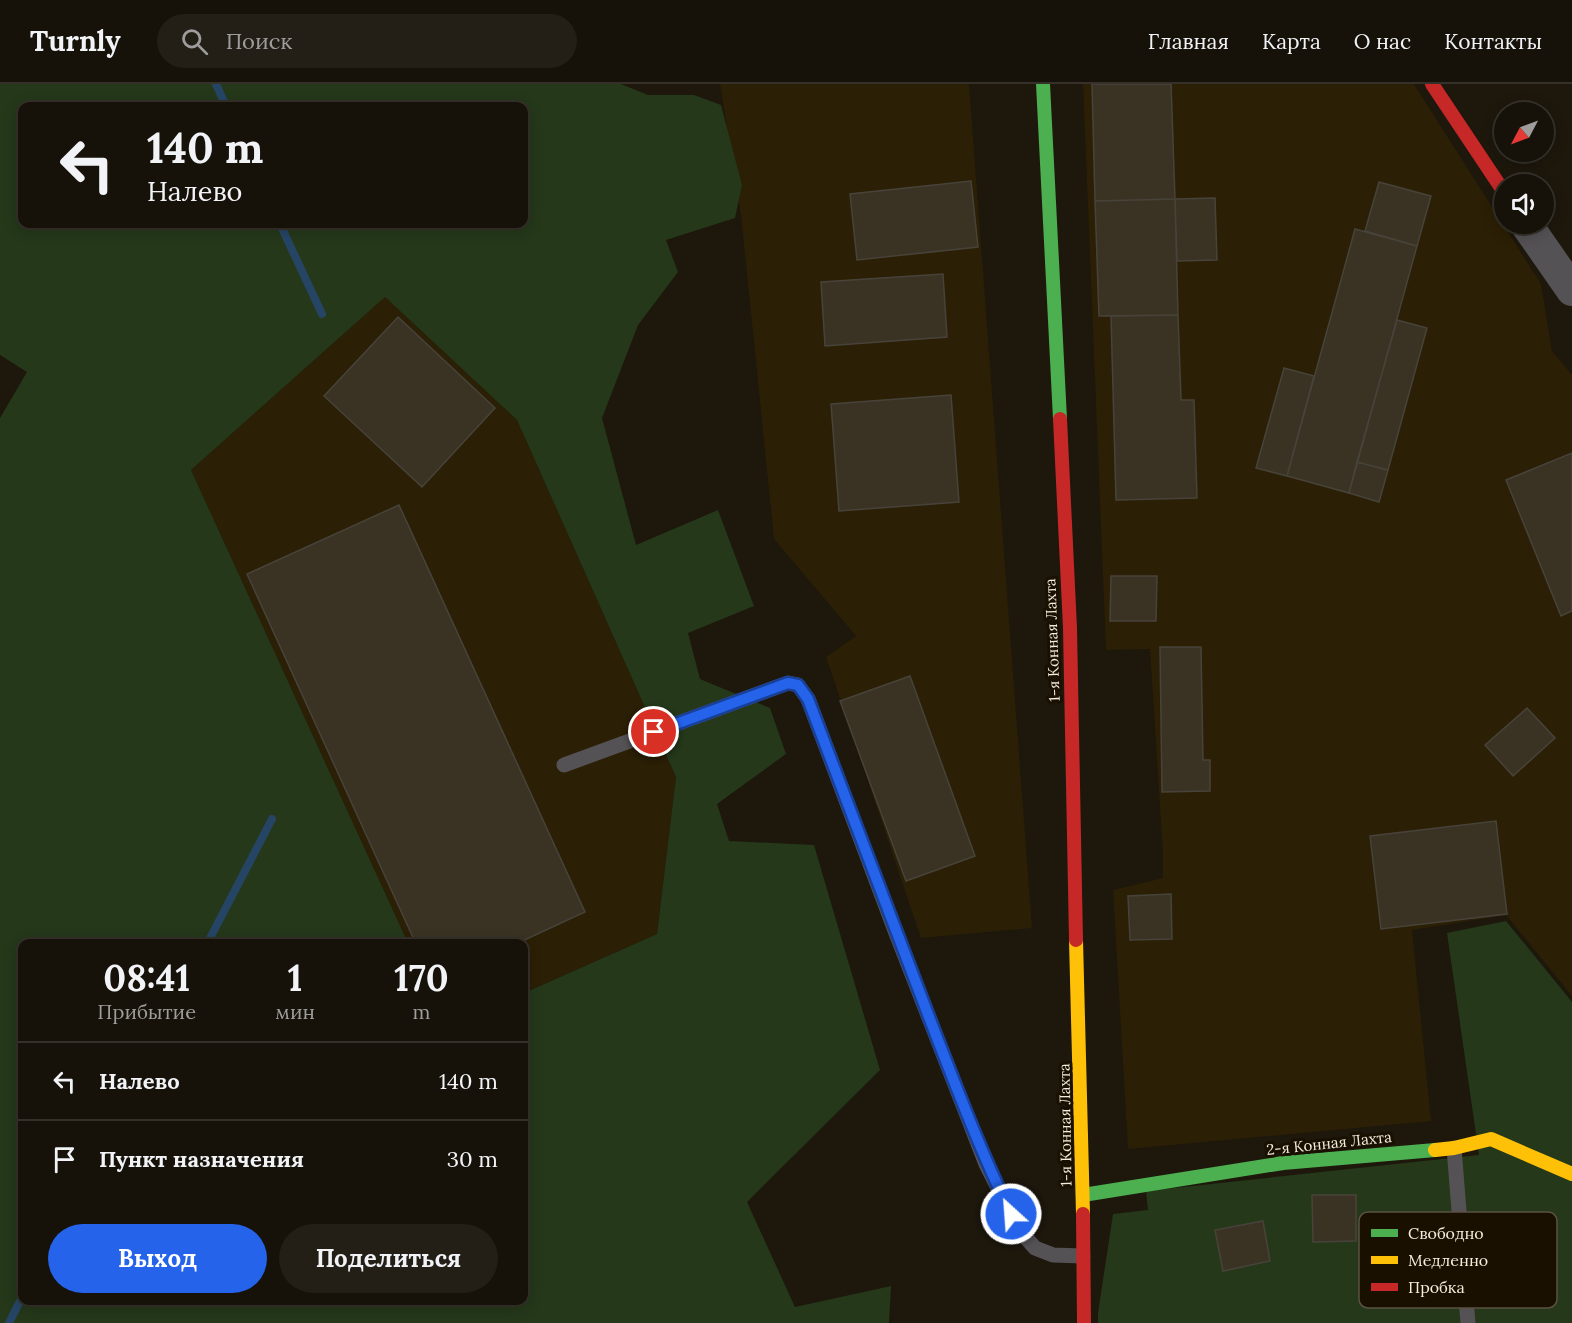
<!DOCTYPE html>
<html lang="ru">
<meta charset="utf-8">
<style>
body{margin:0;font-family:Lora,serif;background:#231f17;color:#f1f3f6;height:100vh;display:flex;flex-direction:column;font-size:22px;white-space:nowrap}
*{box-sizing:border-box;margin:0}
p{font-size:20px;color:#9e9d9c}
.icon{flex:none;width:33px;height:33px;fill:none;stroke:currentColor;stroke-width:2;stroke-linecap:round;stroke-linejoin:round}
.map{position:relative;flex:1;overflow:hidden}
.details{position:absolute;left:18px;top:855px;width:510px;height:366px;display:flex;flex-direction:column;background:#161109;border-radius:12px;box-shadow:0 3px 15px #0003,0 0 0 2px #35312a}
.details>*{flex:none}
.hud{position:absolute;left:18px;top:18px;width:510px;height:126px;border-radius:12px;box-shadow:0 3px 15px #0003,0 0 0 2px #35312a;background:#161109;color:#f1f3f6;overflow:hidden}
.needle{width:39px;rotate:229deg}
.fabs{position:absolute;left:1494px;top:18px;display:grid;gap:12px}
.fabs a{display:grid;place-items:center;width:60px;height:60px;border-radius:50%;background:#161109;box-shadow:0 3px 15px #0003,0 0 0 2px #35312a;font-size:30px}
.pin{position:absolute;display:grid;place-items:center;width:51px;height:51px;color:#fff;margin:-26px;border:3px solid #fff;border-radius:50%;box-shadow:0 2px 6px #0007}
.me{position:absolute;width:66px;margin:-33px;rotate:334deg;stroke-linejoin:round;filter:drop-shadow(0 0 4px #0008)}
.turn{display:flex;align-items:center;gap:21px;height:126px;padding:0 30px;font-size:27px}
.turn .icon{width:78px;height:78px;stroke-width:2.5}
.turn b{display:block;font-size:42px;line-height:51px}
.eta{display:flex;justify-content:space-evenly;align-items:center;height:102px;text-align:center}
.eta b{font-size:36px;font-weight:700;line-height:42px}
.action{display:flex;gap:12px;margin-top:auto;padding:12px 30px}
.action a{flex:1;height:69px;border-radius:36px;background:#2563eb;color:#fff;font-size:24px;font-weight:700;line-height:69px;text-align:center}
.action a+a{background:#231f17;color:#f1f3f6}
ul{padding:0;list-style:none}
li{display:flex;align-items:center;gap:18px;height:78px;padding:0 30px;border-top:2px solid #35312a}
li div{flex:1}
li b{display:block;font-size:22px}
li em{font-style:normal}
header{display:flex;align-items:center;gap:36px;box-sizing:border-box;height:84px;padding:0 30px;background:#161109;border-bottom:2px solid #35312a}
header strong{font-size:28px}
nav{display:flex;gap:33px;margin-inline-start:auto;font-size:21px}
.search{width:420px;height:54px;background:#231f17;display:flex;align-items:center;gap:15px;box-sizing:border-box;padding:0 21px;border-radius:33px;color:#9e9d9c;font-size:22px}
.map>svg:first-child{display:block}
</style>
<header>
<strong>Turnly</strong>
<div class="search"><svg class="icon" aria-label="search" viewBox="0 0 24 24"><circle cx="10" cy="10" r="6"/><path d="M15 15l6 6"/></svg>Поиск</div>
<nav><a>Главная</a><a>Карта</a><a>О нас</a><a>Контакты</a></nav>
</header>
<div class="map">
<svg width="1572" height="1239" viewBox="0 0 1572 1239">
<rect width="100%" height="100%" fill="#1d170c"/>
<path fill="#2b1f05" d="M720 0H969L1032 844 921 854 826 573 856 552 774 455 741 131Z
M1083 0H1414L1541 200 1552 267 1572 291V912L1506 831 1412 846 1431 1037 1128 1065 1113 806 1163 794V770L1150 565 1106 566Z
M385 213 517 336 676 693 657 850 524 909V860L408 859 191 386Z"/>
<path fill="#25381a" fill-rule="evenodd" d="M0 0H621L648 11H694L721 21 742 101 735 134 666 156 678 188 638 241 602 334 636 461 718 426 754 522 688 549 700 595 770 624 786 670 717 720 729 757 814 761 880 986 747 1118 795 1223 891 1202 889 1239H0V334L27 288 0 271ZM22 22H524V140H22ZM385 213 517 336 676 693 657 850 524 909V1216H22V860L408 859 191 386Z
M1506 837 1572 918V1239H1098V1229L1113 1130 1148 1126 1146 1107 1479 1071 1447 849Z"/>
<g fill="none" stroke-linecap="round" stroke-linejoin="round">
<path stroke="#264565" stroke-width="8" d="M216 0 226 22
M280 140 322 230
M207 860 272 735
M9 1239 22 1213"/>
</g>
<path fill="#3a3324" stroke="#48433a" stroke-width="1.5" d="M1092 0H1171L1175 115 1095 117Z
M971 97 978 163 857 176 850 110Z
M1379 98 1431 112 1417 162 1365 147Z
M1215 114 1217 176 1177 177 1175 115Z
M1175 115 1178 231 1099 232 1095 117Z
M1355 145 1417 162 1349 409 1287 392Z
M943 190 947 253 825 262 821 198Z
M1178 231 1181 316H1194L1197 414 1116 416 1111 232Z
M398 233 495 324 422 403 324 312Z
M1397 236 1427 244 1388 386 1357 378Z
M1284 284 1314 292 1287 392 1256 384Z
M951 311 959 418 839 427 831 320Z
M1572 369V527L1561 532 1506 396Z
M1357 378 1388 386 1379 418 1349 409Z
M399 421 585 828 516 860H416L247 490Z
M1111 492H1157L1156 537H1110Z
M1160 563H1201L1203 676H1210V707L1162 708Z
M910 592 975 772 906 797 840 617Z
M1527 624 1555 654 1513 692 1485 661Z
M1496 737 1507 830 1381 845 1370 752Z
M1171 810 1172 855 1130 856 1128 812Z
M1312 1111H1356V1157L1313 1158Z
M1263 1137 1270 1177 1223 1187 1215 1146Z"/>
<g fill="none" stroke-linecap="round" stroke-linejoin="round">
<path stroke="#545254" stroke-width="15" d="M564 681 788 599 798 601 808 615 896 849 986 1080 1020 1147 1035 1164 1053 1171 1083 1172
M1454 1064 1468 1239"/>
<path stroke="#545254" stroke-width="32" d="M1526 140 1572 206"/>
<path stroke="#4caf50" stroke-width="14" d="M1043 0 1060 335
M1083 1111 1283 1079 1435 1066"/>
<path stroke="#ffc107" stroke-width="14" d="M1076 856 1083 1130
M1435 1066 1454 1064 1491 1055 1572 1090"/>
<path stroke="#c62828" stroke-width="14" d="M1432 0 1504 108
M1060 335 1070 544 1076 856
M1083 1130 1084 1239"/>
</g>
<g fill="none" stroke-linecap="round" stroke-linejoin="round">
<g stroke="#184099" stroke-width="15">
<path id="route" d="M654 648 788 599 798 601 808 615C848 721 888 827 929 933 955 1000 980 1066 1011 1130"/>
</g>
<use href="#route" stroke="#2563eb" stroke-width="10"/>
</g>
<g text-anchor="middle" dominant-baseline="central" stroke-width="6" stroke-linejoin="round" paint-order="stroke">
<g font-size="15" fill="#f3ecdf" stroke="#1a1000">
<text transform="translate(1052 556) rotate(-92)">1-я Конная Лахта</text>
<text transform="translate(1065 1041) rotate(-91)">1-я Конная Лахта</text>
<text transform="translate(1329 1059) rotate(-6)">2-я Конная Лахта</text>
</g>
</g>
<rect x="1359" y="1128" width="198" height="96" rx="9" fill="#1a1000" stroke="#5b5243" stroke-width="1.5"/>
<rect x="1371" y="1145" width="27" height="8" fill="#4caf50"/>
<rect x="1371" y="1172" width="27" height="8" fill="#ffc107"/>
<rect x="1371" y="1199" width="27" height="8" fill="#c62828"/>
<g font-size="16" fill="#f3ecdf">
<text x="1408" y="1155">Свободно</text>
<text x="1408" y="1182">Медленно</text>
<text x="1408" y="1209">Пробка</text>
</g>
</svg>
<div class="fabs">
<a><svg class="needle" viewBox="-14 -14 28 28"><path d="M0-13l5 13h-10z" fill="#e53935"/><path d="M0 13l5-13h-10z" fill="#9e9d9c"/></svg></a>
<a><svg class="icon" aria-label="sound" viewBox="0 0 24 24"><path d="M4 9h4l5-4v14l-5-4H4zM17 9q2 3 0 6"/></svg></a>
</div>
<div class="pin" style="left:654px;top:648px;background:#d93025"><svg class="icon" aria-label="arrive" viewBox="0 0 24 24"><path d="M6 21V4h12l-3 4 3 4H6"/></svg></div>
<svg class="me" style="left:1011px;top:1130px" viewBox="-20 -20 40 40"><circle r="17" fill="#2563eb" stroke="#fff" stroke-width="3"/><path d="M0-11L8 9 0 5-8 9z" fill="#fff"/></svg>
<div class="hud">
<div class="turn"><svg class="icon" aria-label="left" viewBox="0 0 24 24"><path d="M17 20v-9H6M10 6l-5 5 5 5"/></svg><div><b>140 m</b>Налево</div></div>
</div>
<section class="details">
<div class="eta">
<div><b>08:41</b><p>Прибытие</p></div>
<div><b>1</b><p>мин</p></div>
<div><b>170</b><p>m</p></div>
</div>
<ul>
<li><svg class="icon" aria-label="left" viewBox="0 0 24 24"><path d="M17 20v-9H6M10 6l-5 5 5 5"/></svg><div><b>Налево</b></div><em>140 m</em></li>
<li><svg class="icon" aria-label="arrive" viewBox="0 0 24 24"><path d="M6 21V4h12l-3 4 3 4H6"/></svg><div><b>Пункт назначения</b></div><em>30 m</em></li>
</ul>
<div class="action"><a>Выход</a><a>Поделиться</a></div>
</section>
</div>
